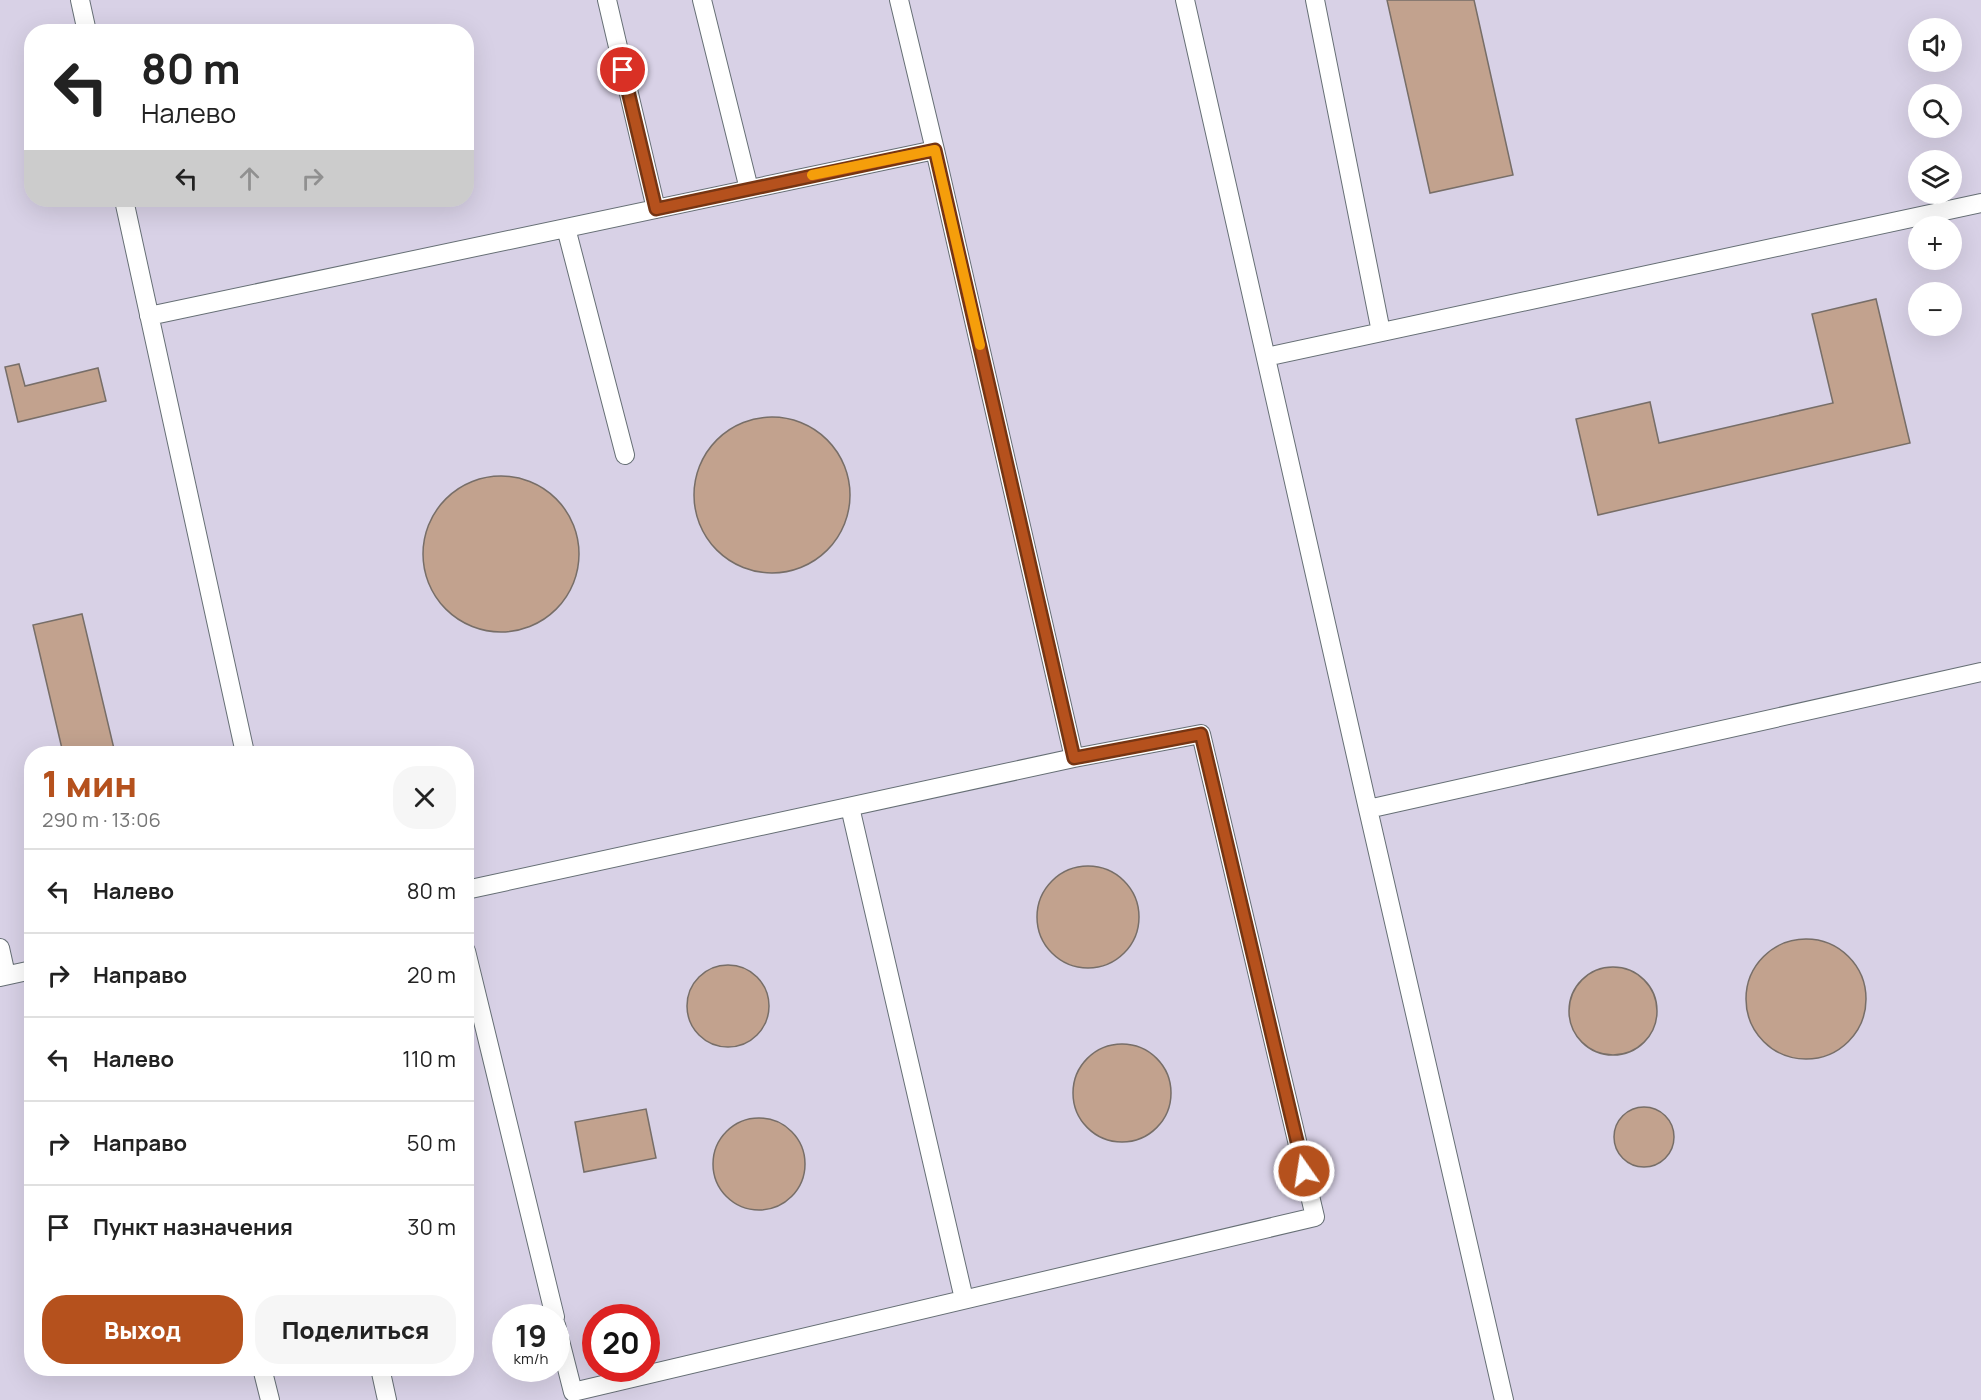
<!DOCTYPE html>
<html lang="ru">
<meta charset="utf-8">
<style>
body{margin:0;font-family:Manrope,sans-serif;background:#f6f6f6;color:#222;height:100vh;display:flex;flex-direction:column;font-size:22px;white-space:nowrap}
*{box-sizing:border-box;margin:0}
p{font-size:20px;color:#767676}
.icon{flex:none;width:33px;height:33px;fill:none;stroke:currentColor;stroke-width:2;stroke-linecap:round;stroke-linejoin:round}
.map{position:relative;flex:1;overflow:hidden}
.drawer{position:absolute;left:24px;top:746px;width:450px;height:630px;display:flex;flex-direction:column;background:#fff;border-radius:24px;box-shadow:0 6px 24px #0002}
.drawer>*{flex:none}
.hud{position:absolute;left:24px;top:24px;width:450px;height:183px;border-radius:24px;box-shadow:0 6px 24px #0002;background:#fff;color:#222;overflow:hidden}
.tools{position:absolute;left:1908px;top:18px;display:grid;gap:12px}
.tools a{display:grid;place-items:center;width:54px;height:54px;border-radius:50%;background:#fff;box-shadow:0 6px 24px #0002;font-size:30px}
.speed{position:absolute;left:492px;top:1304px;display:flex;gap:12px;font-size:30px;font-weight:700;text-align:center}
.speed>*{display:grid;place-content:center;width:78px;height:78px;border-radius:50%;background:#fff;box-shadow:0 6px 24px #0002;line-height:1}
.speed small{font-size:15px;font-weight:400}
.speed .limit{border:9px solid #d22;background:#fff;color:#111}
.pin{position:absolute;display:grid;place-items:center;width:51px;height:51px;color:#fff;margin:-26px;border:3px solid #fff;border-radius:50%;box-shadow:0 2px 6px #0007}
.me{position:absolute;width:66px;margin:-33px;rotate:347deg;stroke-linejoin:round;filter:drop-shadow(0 0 4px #0008)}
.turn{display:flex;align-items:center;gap:21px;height:126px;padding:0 18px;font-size:27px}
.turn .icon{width:78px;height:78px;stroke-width:2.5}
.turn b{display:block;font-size:42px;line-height:51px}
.lanes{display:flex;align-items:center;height:57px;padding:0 18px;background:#0003;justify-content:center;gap:30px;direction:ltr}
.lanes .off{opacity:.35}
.round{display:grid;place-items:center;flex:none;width:63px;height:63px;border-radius:24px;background:#f6f6f6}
.headline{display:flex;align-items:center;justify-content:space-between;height:102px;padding:0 18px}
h1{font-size:36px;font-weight:800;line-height:45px;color:#b5511d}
.primary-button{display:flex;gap:12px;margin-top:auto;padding:12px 18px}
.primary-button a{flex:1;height:69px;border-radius:24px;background:#b5511d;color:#fff;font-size:24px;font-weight:800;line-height:69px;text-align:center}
.primary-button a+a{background:#f6f6f6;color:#222}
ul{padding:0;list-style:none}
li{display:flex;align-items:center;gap:18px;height:84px;padding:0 18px;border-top:2px solid #e0e0e0}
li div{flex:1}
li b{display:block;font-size:22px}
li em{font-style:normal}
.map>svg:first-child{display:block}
</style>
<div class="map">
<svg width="1981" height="1400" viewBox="0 0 1981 1400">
<rect width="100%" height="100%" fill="#d6e0e8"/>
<path fill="#d8d1e6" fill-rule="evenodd" d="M0 0H1981V1400H0ZM1918 28H1952V62H1918ZM32 32H466V200H32ZM1918 94H1952V128H1918ZM1918 160H1952V194H1918ZM1918 226H1952V260H1918ZM1918 292H1952V326H1918ZM32 753H466V1368H32ZM506 1317H556V1368H506ZM596 1317H646V1368H596Z"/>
<path fill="#c2a28e" stroke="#776e68" stroke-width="1.5" d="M1387 0H1474L1513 175 1430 193Z
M1876 299 1910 443 1598 515 1576 419 1650 402 1659 443 1833 403 1812 314Z
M19 364 25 386 98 368 106 401 18 422 5 367Z
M694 495a78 78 0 1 1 156 0a78 78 0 1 1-156 0Z
M423 554a78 78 0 1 1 156 0a78 78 0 1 1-156 0Z
M82 614 115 753H63L33 625Z
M1037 917a51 51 0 1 1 102 0a51 51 0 1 1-102 0Z
M1746 999a60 60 0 1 1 120 0a60 60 0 1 1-120 0Z
M687 1006a41 41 0 1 1 82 0a41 41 0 1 1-82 0Z
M1569 1011a44 44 0 1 1 88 0a44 44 0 1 1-88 0Z
M1073 1093a49 49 0 1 1 98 0a49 49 0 1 1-98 0Z
M1614 1137a30 30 0 1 1 60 0a30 30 0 1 1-60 0Z
M646 1109 656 1158 584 1172 575 1122Z
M713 1164a46 46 0 1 1 92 0a46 46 0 1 1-92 0Z"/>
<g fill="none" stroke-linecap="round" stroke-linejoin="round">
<g stroke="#666f75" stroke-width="20">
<path id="service" d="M80 0 87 32
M607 0 656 209
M702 0 749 189
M899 0 935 150
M1185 0 1368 809
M1315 0 1381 332
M124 200 245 753
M566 228 625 455
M149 316 935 150 1074 758 466 890
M1266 357 1981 203
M850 807 964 1299
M0 948 6 975
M466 951 555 1317
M0 977 32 970
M556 1325 573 1392 1315 1217 1201 734 1074 758
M262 1368 270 1400
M380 1368 387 1400
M1504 1400 1368 809 1981 672"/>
</g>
<use href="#service" stroke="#fff" stroke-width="18"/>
</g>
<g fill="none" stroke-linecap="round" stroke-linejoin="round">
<g stroke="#763513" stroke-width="15">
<path id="route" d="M623 70 656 209 935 150 1074 758 1201 734 1304 1171"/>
</g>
<use href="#route" stroke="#b5511d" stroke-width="10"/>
<path stroke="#f59e0b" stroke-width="10" d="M812 175 935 150 980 345"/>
</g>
</svg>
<div class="tools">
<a><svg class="icon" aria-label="sound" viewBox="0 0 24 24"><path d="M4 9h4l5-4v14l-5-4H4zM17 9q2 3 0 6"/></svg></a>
<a><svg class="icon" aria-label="search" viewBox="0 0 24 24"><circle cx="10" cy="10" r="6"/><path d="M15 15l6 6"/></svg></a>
<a><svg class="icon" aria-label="layers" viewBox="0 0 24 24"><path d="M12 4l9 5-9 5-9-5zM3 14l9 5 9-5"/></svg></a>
<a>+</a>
<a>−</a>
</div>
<div class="speed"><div>19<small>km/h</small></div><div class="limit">20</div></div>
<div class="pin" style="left:623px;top:70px;background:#d93025"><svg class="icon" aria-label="arrive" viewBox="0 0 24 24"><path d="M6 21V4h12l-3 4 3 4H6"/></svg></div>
<svg class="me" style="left:1304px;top:1171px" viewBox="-20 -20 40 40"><circle r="17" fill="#b5511d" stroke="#fff" stroke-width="3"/><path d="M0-11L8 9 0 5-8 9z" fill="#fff"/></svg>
<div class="hud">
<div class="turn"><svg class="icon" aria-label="left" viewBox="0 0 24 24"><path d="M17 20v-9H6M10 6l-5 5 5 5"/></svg><div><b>80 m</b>Налево</div></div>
<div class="lanes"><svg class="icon" aria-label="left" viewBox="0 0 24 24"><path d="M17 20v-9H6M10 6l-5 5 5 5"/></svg><svg class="icon off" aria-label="ahead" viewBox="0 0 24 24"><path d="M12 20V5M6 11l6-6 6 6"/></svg><svg class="icon off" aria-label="right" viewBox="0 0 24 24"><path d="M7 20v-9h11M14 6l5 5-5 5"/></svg></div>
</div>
<section class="drawer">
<div class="headline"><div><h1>1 мин</h1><p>290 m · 13:06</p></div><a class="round"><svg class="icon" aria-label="close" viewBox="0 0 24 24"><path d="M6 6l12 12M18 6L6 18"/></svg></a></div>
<ul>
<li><svg class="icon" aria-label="left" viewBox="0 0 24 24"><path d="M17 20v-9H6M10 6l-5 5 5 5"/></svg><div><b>Налево</b></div><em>80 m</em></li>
<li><svg class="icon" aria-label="right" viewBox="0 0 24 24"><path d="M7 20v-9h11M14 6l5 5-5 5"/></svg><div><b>Направо</b></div><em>20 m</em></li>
<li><svg class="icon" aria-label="left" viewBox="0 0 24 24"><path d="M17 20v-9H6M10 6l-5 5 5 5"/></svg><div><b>Налево</b></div><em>110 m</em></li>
<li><svg class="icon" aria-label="right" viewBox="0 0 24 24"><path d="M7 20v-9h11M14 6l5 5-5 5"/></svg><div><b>Направо</b></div><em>50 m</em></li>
<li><svg class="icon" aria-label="arrive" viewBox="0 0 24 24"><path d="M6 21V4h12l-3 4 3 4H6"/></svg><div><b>Пункт назначения</b></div><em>30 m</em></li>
</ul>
<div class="primary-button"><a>Выход</a><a>Поделиться</a></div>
</section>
</div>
